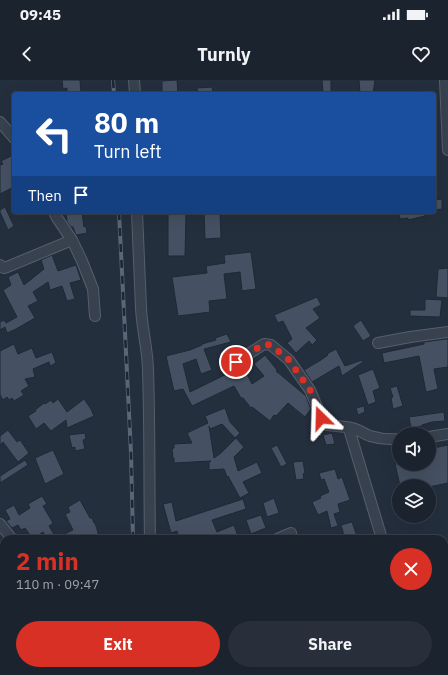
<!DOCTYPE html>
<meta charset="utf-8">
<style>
body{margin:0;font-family:"IBM Plex Sans",sans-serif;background:#282f3a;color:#f1f3f6;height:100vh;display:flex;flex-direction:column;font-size:15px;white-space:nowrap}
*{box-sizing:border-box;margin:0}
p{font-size:13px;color:#a0a4aa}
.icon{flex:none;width:22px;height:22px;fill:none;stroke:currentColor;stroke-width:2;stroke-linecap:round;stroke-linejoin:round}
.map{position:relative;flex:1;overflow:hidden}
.panel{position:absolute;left:0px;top:455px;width:448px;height:140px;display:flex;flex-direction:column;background:#1b232e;border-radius:12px 12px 0 0;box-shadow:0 4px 16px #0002,0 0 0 1px #39404a}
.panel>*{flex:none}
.guide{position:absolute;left:12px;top:12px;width:424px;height:122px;border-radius:4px;box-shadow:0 4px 16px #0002,0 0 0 1px #39404a;background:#1a4fa0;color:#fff;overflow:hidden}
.controls{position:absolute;left:392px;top:347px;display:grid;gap:8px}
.controls a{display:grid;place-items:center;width:44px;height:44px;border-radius:50%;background:#1b232e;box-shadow:0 4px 16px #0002,0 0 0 1px #39404a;font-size:20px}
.pin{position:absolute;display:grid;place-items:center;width:34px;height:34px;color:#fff;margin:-17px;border:2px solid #fff;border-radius:50%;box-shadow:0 1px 4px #0007}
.me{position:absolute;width:44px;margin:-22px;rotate:338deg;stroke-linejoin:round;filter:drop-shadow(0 0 3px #0008)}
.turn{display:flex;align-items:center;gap:14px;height:84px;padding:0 16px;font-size:18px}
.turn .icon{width:52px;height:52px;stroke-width:2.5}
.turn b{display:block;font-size:28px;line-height:34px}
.then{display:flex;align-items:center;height:38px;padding:0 16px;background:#0003;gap:8px;font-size:15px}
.round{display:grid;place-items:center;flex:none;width:42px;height:42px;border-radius:21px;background:#282f3a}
.headline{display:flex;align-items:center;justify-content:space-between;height:68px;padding:0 16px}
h1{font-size:24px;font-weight:700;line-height:30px;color:#d93025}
.cta{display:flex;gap:8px;margin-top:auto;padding:8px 16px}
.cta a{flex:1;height:46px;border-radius:24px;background:#d93025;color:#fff;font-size:16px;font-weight:700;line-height:46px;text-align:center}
.cta a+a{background:#282f3a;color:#f1f3f6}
.status{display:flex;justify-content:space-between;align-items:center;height:28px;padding:0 20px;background:#1b232e;direction:ltr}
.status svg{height:11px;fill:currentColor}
header{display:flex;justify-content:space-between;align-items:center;height:52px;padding:0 16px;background:#1b232e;font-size:18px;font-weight:700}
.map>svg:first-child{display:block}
</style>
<div class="status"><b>09:45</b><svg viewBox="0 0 49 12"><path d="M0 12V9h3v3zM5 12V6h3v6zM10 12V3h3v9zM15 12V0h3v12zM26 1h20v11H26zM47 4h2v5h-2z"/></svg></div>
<header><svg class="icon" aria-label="back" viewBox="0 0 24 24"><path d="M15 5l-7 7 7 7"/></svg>Turnly<svg class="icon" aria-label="heart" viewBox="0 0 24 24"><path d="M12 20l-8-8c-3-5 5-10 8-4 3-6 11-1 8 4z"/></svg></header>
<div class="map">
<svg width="448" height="595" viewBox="0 0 448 595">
<rect width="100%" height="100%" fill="#242f3e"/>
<path fill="#455162" stroke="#1f2835" d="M62 0H80L81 14H67V8L63 9Z
M177 0 178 14H162V1Z
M322 0H331V13H323Z
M359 0H375L373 14H360Z
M212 7 213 14H198L197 8Z
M11 76 14 81V107L0 114V85L3 84 1 81Z
M442 119V129L434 130V120Z
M5 127 14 146 8 150 0 132V130Z
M66 132H82L84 147 86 146 87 153 76 155 73 147H71L67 142Z
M168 132H186L185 176H168Z
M204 132H220L221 158 205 159Z
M399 132H424L425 136 408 140V138L400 139Z
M251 172 256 209 242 211 240 192 224 194 227 219 209 221 210 232 178 236 172 197 207 193 206 186 225 183 224 175Z
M52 175 58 191 76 185 81 200 70 203 75 219 67 221 62 206 50 210 48 202 33 212 38 221 28 226 35 238 16 249 7 253 5 247 0 250V242L4 240 6 243 17 237 3 210 11 205 8 197 18 192 24 205 44 189 41 180Z
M448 188V218L436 217 438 189Z
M317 217 321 225 313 229 320 238 306 248 317 260 312 265 309 261 296 273 287 263 292 259 283 241 278 243 274 235Z
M425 219 442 220 440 237 410 236V230H425Z
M361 240 371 256 363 261 353 246Z
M227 254 231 262 204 269 212 290 201 294 196 279 183 284 190 312 243 286 252 304 264 296 254 284 265 275 277 290 276 291 306 316 311 329 305 337 288 323 276 336 274 335 270 341 252 327 251 328 243 318H241L234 306 192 326 183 309 174 311 166 276 190 270 202 265V264L216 260 215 258Z
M446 259H448V287L434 289 438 309 426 312 419 276 384 283 382 273 424 264V262Z
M14 264 18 274 32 268 36 278 52 272 56 283 50 286 49 282 33 289 35 297 25 299 29 306 21 311 24 315 14 321 12 318 9 320 7 317 3 320 0 315V271Z
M229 267 235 271 230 278 225 274Z
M336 269 345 286 362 280 363 282 342 296 339 286 312 302 304 290 321 280 328 275 327 274Z
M373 289 380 308 373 311 376 322 368 325 358 295Z
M397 306 403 326 393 329 391 318 393 317 390 308Z
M58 319 67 332 84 319 91 329 94 336 67 348 66 340 51 351 44 343 36 349 28 336 36 331 35 330 44 323 45 324 51 320 53 323Z
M364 326 365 332 358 335 356 328Z
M225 328 230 342 240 353 235 358 222 344 210 349 209 346 214 378 221 373 236 358 244 367 234 377 238 391 257 382 262 393 243 402 249 413 240 418 228 396 227 397 224 389 209 390V382L211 381 174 383V378H173L172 369 174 368V364L192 363 187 353 208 343 205 336Z
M444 332 445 341 432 342 422 345V346L411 348 409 337Z
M8 350 17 362 20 360 29 373 18 382 3 362 0 365V356Z
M322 350V356L310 357V351Z
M85 353 86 359 83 360 85 369 75 371V367L72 368 69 355Z
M332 353 335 364 326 365 323 355Z
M277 365 287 384 281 387 271 368Z
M448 365V403L429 407 400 406 395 384H429V369Z
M53 370 64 394 45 404 35 378Z
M25 380 28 385 0 403V396Z
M303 381 305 393 303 394 304 399 296 400 293 382Z
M335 389 338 399 342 397 350 420 338 424 340 432 334 434 338 446 331 448 327 431 318 435 312 422 321 418 320 416 329 412 324 399 321 400 319 393Z
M42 416 47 424 43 426 53 443 49 446 56 458 73 450 65 434 70 432 68 427 80 420 90 438H92L94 443H95L100 459H47L43 452 33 459 25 448 21 450 18 445 12 448 6 441 10 439 5 430 14 425 19 435 30 428 28 424Z
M274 418 279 433 267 437 263 423Z
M243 419 246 429 212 440 217 452 234 445 239 459H179L177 451 171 453 163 424 172 422 176 441Z
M261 435 266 448 251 454 246 440Z
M352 442 358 459H345L341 445Z"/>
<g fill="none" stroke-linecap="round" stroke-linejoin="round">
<g stroke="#565f6c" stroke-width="12">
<path id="minor" d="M134 0 135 14
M445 0 448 70
M0 42 14 58
M54 132 57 138 72 160 82 181 93 209 95 236
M137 132 141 228C142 250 148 270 148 291 150 347 149 403 150 459
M0 185 4 188 7 187 72 160
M378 263 410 257 448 252
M236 282 264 264 271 265 289 280 310 310 324 343 327 345 346 347 349 349 382 459
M346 347C358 348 360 352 370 356 380 359 389 360 399 359
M429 357 448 354
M0 444 12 459
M277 459 291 453
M444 565 448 562
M94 591 95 595
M150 595 151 591
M164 595 177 591
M386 595 394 591"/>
</g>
<use href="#minor" stroke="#38414e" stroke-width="10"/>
<g stroke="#5a6575" stroke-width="4">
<path id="rail" d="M113 0 114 14
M119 132 131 373 133 459
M126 595V591"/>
</g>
<use href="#rail" stroke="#1d2633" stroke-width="2.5" stroke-dasharray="8" stroke-linecap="butt"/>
</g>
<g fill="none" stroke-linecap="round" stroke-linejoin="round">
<path stroke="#d93025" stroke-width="7" stroke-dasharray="0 12.6" d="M236 282 264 264 271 265 289 280 310 310 321 338"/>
</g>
</svg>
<div class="controls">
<a><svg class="icon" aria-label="sound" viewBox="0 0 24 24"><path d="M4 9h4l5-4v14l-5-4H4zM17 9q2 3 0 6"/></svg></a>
<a><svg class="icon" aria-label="layers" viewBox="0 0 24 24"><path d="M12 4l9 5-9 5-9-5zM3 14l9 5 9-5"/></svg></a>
</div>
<div class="pin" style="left:236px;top:282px;background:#d93025"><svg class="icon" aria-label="arrive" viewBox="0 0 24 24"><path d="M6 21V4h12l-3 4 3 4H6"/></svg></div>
<svg class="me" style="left:321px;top:338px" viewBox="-20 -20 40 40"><path d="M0-17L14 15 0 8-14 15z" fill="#d93025" stroke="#fff" stroke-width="4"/></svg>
<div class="guide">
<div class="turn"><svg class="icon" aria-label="left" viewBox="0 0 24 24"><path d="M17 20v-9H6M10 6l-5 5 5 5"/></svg><div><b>80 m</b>Turn left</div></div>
<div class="then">Then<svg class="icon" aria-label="arrive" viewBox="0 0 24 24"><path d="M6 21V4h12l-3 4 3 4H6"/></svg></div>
</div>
<section class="panel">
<div class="headline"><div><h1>2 min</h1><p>110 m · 09:47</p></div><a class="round" style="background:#d93025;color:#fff"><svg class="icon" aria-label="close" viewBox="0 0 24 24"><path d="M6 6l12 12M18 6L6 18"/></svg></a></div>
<div class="cta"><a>Exit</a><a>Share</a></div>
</section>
</div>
